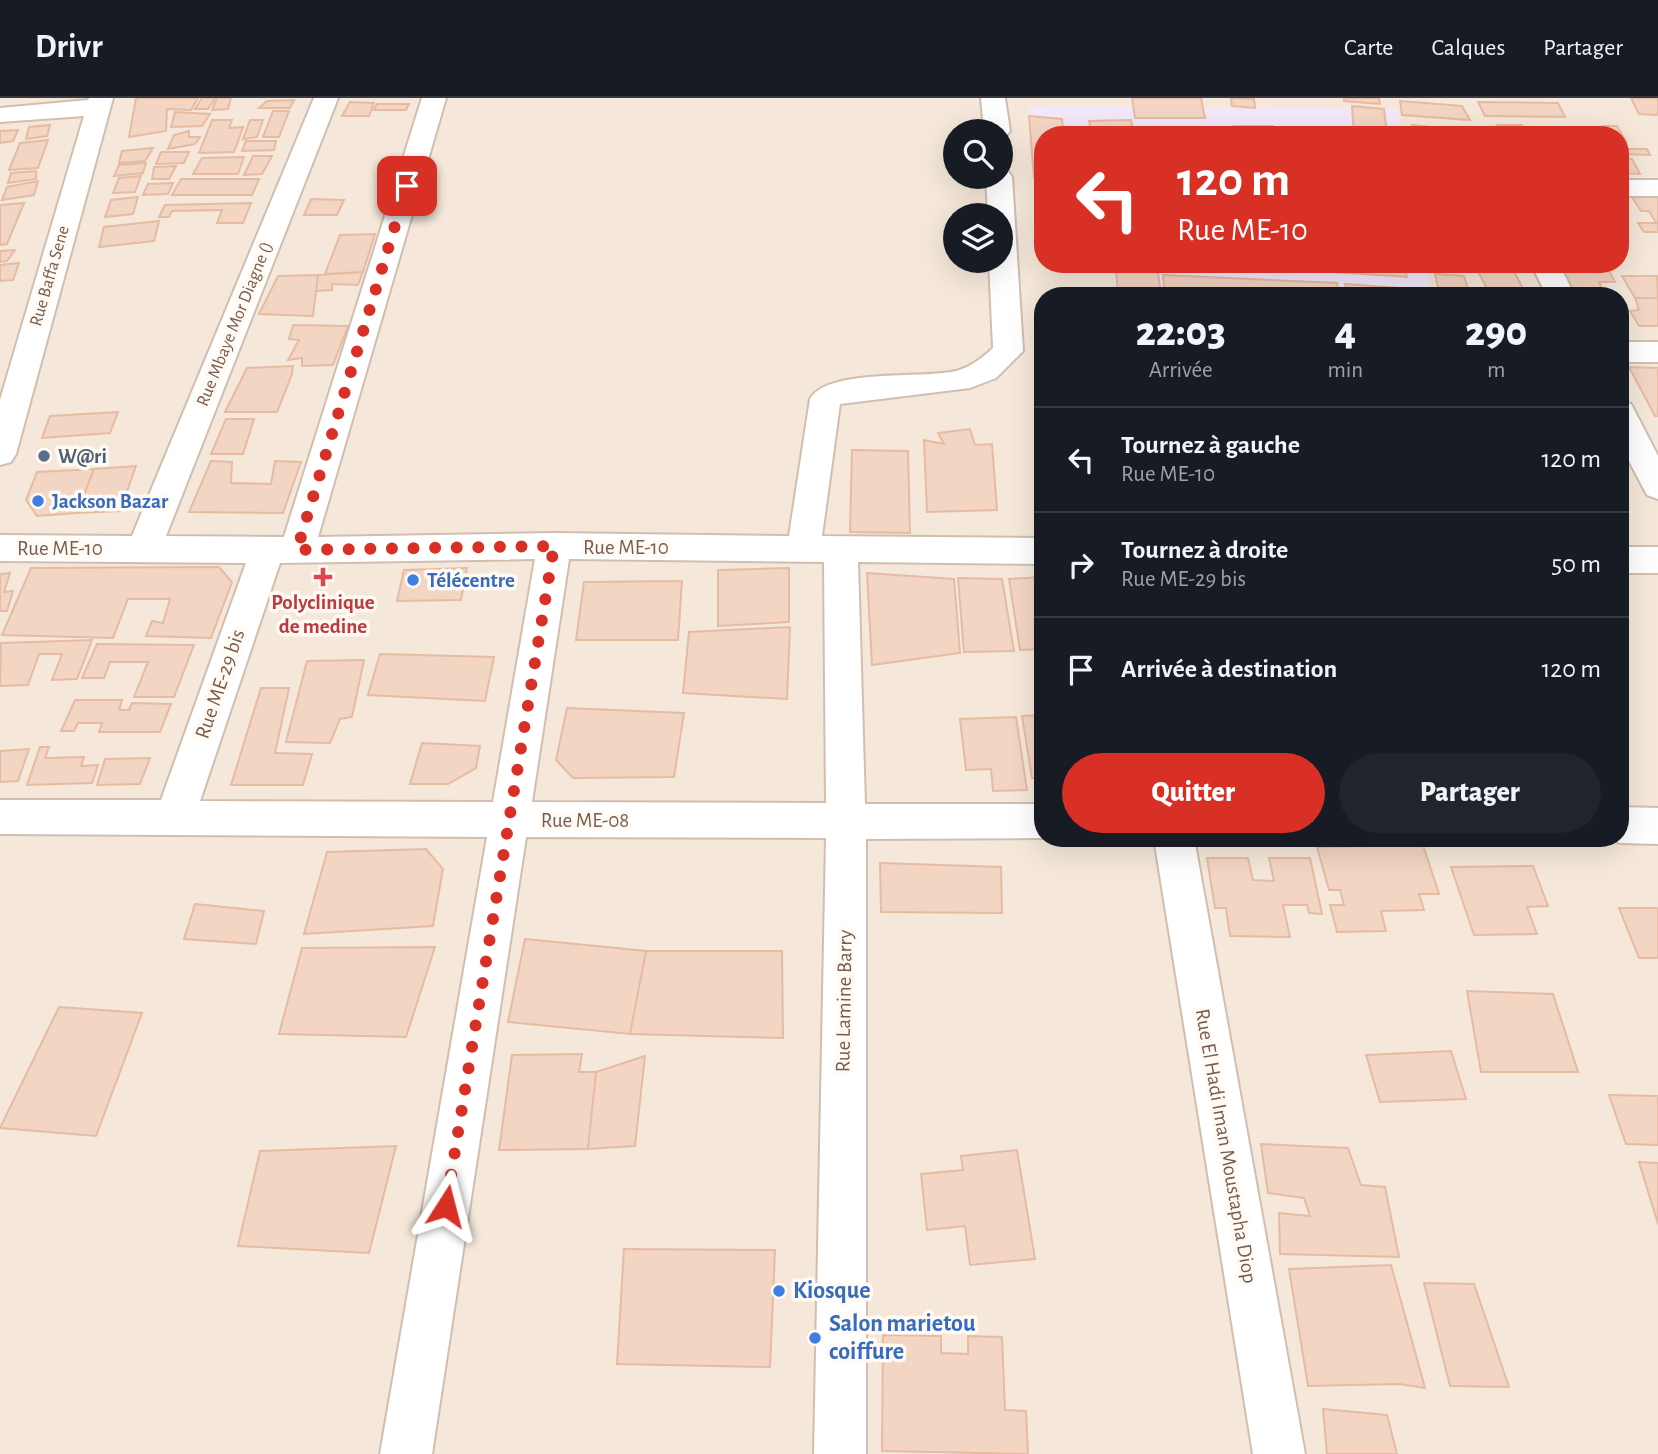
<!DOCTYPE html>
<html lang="fr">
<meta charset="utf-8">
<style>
body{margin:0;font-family:"Alegreya Sans",sans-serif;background:#20242c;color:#f1f3f6;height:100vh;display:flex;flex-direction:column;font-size:26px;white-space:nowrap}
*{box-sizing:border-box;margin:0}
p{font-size:23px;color:#9ea1a6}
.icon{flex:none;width:38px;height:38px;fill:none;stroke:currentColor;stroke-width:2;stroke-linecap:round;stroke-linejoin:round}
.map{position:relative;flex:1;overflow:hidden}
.drawer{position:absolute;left:1034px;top:189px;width:595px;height:560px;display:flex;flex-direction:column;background:#171b24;border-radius:28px;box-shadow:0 7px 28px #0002}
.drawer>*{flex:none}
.top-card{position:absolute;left:1034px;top:28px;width:595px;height:147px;border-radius:28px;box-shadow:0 7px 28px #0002;background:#d93025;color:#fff;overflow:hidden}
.buttons{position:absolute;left:943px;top:21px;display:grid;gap:14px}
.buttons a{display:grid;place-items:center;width:70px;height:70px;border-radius:50%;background:#171b24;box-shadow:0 7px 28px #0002;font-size:35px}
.pin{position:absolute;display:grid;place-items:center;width:60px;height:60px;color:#fff;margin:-30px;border-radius:14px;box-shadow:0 4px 10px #0006}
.me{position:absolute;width:77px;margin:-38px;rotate:9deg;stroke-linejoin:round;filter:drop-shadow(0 0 5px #0008)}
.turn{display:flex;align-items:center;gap:24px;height:147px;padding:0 28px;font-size:32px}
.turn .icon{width:91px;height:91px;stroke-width:2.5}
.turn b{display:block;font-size:49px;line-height:60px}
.eta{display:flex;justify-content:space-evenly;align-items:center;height:119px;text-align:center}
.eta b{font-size:42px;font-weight:800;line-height:49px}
.primary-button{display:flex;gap:14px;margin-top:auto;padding:14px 28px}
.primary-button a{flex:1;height:80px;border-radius:42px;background:#d93025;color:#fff;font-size:28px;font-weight:800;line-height:80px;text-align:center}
.primary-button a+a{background:#20242c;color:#f1f3f6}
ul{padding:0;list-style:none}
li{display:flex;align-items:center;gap:21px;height:105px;padding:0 28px;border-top:2px solid #363941}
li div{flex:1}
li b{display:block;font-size:26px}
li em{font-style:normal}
header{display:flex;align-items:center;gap:42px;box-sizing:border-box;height:98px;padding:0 35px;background:#171b24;border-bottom:2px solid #363941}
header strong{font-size:33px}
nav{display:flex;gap:38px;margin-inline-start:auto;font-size:24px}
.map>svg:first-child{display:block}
</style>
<header>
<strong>Drivr</strong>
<nav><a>Carte</a><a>Calques</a><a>Partager</a></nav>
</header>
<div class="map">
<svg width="1658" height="1356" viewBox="0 0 1658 1356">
<rect width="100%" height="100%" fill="#fdf6ec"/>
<path fill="#f5e8da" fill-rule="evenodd" d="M0 0H1658V1356H0ZM956 33H1001V79H956ZM1043 37H1620V166H1043ZM956 117H1001V163H956ZM1043 198H1620V740H1043Z"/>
<path fill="#f3e8fa" d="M1029 8 1397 10 1402 37H1043V69Z
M1074 166H1426L1432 198H1078V195H1115L1114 171Z"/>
<path fill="#f3d5c3" stroke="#e6bba3" stroke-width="2" d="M136 0H198L191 12 167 11 166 33 129 39Z
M202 0H215L208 11H195Z
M217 0H231L228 11 212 12Z
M1132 0H1201L1205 20H1135Z
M1231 0 1254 1 1255 10 1232 8Z
M1344 0H1379L1380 6 1344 3Z
M1631 0H1658V17L1639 16Z
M294 2 290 10H259L267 3Z
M1400 3 1462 8 1470 22 1402 17Z
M350 4 374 5 369 18H342Z
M1478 4 1558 5 1565 19 1485 18Z
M377 6H409L406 12H374Z
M1352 8 1384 11 1387 37H1354Z
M273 13H289L279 39H263Z
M175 14 210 16 202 28 171 29Z
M1029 18 1062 21 1064 37H1043V82L1034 80Z
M212 22H232L229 30 243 29 234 54 199 55Z
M250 22H263L257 39 243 41Z
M1131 22 1134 37H1092L1089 23Z
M50 27 47 38 26 41 29 29Z
M1412 27 1467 33V37H1413Z
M1497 27H1522L1527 37H1502Z
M1234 28H1273L1276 37H1237Z
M1603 28H1617L1626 43H1620V37H1608Z
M18 32 13 43 0 45V33Z
M189 33V39H200L195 46 168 51 174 37Z
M48 42 38 70 9 72 20 45Z
M246 43H276L274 52 242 53Z
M153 50 145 63 119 65 122 53Z
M1620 51H1647L1650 57 1620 56Z
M161 54H189L184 65 156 66Z
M253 58H272L262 76 244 77Z
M244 59 238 76H193L202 60Z
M1620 61H1632L1640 76 1620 75Z
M146 65 143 75 114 78 119 67Z
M176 68 169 81H152L154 69Z
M36 73V81L8 85 11 75Z
M141 78 135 94 113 95 119 80Z
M181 81H259L252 97H172Z
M38 83 34 97 2 102 7 89Z
M173 85 168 96 143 97 148 86Z
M1630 96H1658V134H1644L1638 125H1656L1649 113H1641Z
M138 99 133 116 105 119 111 102Z
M311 101 344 102 337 117H304Z
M24 105 7 146 0 147V107Z
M251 105 243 125H217L222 112 172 113 169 119H159L165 107Z
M159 123 154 143 99 149 104 129Z
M375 136 363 174 325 176 340 137Z
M15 152 7 163 0 164V153Z
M19 165 13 182 0 183V167Z
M1208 166H1404L1407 179Z
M1474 166H1510L1527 198H1491Z
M1116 172 1158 174 1161 198 1118 196Z
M1562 173H1609L1615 184H1599L1605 198H1583L1571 189Z
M363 174 358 187 332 186V192L316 193 318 177Z
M1435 176 1464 178 1470 198H1440Z
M318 177 313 218 259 216 278 178Z
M1163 177 1337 185 1340 198H1165Z
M1622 178H1657L1658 200H1635Z
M1345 186 1428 192 1421 198H1348Z
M1635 200H1658V228H1639L1630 213 1639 212Z
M293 227 348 228 333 267 302 268V260L288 262 299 242 289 241Z
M293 268 292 276 277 314H225L247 270Z
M1629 269 1658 270V318H1655Z
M118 314 110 335 42 340 50 318Z
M226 321H254L243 356H211Z
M970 331 975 347 992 346 997 412 927 414 924 342 944 346 938 335Z
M852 352 908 353 910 435 850 434Z
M211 363 232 364 231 385 271 386 275 363 301 364 283 415 189 414Z
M136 368 120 413 77 415 94 371Z
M94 371 77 415 37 418 26 402 37 374Z
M219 469 232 484 211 540 146 538 152 523 163 525 170 501H128L113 540 2 537 31 470Z
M467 470 461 502 397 503 404 472Z
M789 470V524L718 528V472Z
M10 475 4 494 13 493 7 513H0V476Z
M867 475 954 481 960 555 872 567Z
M1043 479V551L1020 552 1009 481Z
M958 480 1002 481 1014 553 964 554Z
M682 483 678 542H576L584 484Z
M790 529 787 601 683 595 689 534Z
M92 542 77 581 52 582 62 556H39L28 587 0 588 1 545Z
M97 546 194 547 174 599H134L148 564H110L104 580H82Z
M380 556 494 559 485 603 368 597Z
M364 562 352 619 340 621 330 645 286 644 307 563Z
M261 590H289L275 655 312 656 303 687H231Z
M75 602H122L119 612H129L132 605 171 606 160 634H99L102 625H78L74 633H61Z
M567 610 684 615 674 679 573 680 556 662Z
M1043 617V680H1032L1022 618Z
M1016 619 1027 692 993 693 991 671 966 672 960 621Z
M422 645 480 648 476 670 448 686H410Z
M40 649H49L45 660 84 659 81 668 98 667 92 685 27 687Z
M29 651 18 683 0 684V653Z
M150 660 140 686 97 687 105 661Z
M1423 747 1439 796H1419L1424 812 1381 813 1386 833 1337 834 1330 807H1344L1340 792H1329L1317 749Z
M426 751 443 771 433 828 304 836 327 754Z
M1207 760H1248L1253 782 1274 783 1269 760H1310L1322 816 1309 815 1307 807H1283L1290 839 1230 838 1226 810H1215Z
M880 765 1001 769 1002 815 881 814Z
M1533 768 1548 808 1527 809 1537 836 1474 837 1451 769Z
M195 806 264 813 256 846 184 841Z
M1619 810H1658V860H1639Z
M525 841 646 853 630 936 508 924Z
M435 849 406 939 279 936 302 850Z
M646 853H782L783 940 630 936Z
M1467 893 1553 896 1578 974H1481Z
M59 909 142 915 96 1038 0 1030Z
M1451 953 1466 1001 1380 1004 1366 957Z
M582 956 579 974H596L588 1051 499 1052 512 957Z
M645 958 635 1048 588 1051 596 974Z
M1609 997 1658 998V1047L1626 1046Z
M1261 1046 1348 1050 1361 1087 1385 1089 1399 1159 1280 1156 1279 1115 1310 1118 1304 1100 1268 1095Z
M396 1048 369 1155 238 1148 260 1053Z
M1017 1052 1035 1161 970 1167 965 1128 927 1132 921 1076 963 1072 961 1058Z
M1639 1064 1658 1065V1126Z
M624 1151 775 1152 770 1269 617 1266Z
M1391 1167 1425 1290 1399 1286 1308 1288 1289 1171Z
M1424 1185 1474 1186 1509 1289 1450 1288Z
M883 1237 941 1238V1255L968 1256V1238L1002 1239 1005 1312 1026 1313 1028 1356 882 1353Z
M1323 1311 1387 1317 1397 1356H1327Z"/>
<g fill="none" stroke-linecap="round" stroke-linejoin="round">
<g stroke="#d1beb0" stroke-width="4">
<path id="street" d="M89 0H113L16 356 11 364 0 367V302L84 18 0 24V10L88 2Z
M314 0H338L166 438 284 439 422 0H446L318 439 554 435 789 438 810 301C828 270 921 281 956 273 971 269 982 260 993 250L989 163H1001V117H988L986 79H1001V72L1008 73 1012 79 1023 253 996 280 970 290 840 306 822 438 1043 440V466L858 464 865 706H1043V740H1046L866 741V1356H814L826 740 526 739 432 1356H380L487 739 0 736V702H161L246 465 0 463V437L132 438ZM535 461 493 704 200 703 280 465ZM569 461 824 464 826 705 532 704Z
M981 0H1005L1010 33 1006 38 1001 40V33H984Z
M1620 82H1658V98H1620Z
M1531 166H1559L1575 198H1547Z
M1620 244H1658V264H1620Z
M1620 303 1631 306 1658 358V401L1647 397 1620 346Z
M1620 449H1658V475H1620Z
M1620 709 1658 710V746L1620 745 1608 740H1620Z
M1154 740H1194L1305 1356H1253Z"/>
</g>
<use href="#street" fill="#fff" fill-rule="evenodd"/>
</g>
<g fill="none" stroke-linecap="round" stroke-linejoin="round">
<path stroke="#d93025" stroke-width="12" stroke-dasharray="0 21.6" d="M407 88 297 452 554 448 446 1108"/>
</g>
<circle fill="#5c6f8a" stroke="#fffaf3" stroke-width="2.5" cx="44" cy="358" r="7"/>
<g fill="#3f7fe0" stroke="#fffaf3" stroke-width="2.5">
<circle cx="38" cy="403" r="7"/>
<circle cx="413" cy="482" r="7"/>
<circle cx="779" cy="1193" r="7"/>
<circle cx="815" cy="1240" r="7"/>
</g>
<path fill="#e0444e" stroke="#fffaf3" stroke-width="2.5" d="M319.5 468.5h7v7h7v7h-7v7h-7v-7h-7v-7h7z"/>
<g text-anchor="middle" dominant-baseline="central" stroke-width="7" stroke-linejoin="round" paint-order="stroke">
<g font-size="18" fill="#7a5c4d" stroke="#fffaf3">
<text transform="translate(50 178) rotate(-74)">Rue Baffa Sene</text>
<text transform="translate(235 226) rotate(-68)">Rue Mbaye Mor Diagne ()</text>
</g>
<g font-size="21" font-weight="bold" fill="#4e5e75" stroke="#fffaf3" text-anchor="start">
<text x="58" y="358">W@ri</text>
</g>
<g font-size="21" font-weight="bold" fill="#366cbe" stroke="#fffaf3" text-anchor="start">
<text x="52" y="403">Jackson Bazar</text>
<text x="427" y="482">Télécentre</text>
</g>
<g font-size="21" fill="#7a5c4d" stroke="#fffaf3">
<text x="626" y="449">Rue ME-10</text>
<text x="60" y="450">Rue ME-10</text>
<text transform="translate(220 586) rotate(-71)">Rue ME-29 bis</text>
<text x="585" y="722">Rue ME-08</text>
<text transform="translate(844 903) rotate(-89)">Rue Lamine Barry</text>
<text transform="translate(1226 1048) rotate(80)">Rue El Hadi Iman Moustapha Diop</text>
</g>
<g font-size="21" font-weight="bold" fill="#be3a42" stroke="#fffaf3">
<text x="323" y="504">Polyclinique<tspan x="323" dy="24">de medine</tspan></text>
</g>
<g font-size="24" font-weight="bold" fill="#366cbe" stroke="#fffaf3" text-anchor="start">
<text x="793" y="1193">Kiosque</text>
<text x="829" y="1226">Salon marietou<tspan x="829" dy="28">coiffure</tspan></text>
</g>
</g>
</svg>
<div class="buttons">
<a><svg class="icon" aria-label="search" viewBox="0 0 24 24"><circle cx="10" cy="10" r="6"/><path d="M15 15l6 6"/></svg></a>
<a><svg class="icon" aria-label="layers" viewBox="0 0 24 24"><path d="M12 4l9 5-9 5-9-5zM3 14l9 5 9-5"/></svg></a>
</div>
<div class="pin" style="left:407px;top:88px;background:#d93025"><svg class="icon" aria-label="arrive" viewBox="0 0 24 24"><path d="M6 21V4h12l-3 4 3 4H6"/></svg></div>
<svg class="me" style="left:446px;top:1108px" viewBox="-20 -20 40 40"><path d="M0-17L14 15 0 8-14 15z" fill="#d93025" stroke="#fff" stroke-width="4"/></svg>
<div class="top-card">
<div class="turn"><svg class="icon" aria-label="left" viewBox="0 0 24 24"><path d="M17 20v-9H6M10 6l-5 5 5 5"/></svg><div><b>120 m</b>Rue ME-10</div></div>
</div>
<section class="drawer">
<div class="eta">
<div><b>22:03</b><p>Arrivée</p></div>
<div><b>4</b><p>min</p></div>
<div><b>290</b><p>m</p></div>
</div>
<ul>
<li><svg class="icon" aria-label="left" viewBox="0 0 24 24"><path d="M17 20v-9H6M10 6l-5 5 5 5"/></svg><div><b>Tournez à gauche</b><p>Rue ME-10</p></div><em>120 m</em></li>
<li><svg class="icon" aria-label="right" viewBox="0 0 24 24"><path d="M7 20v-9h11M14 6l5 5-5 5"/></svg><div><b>Tournez à droite</b><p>Rue ME-29 bis</p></div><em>50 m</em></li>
<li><svg class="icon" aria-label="arrive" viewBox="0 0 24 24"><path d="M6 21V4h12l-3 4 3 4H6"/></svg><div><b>Arrivée à destination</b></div><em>120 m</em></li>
</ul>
<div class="primary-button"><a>Quitter</a><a>Partager</a></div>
</section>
</div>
